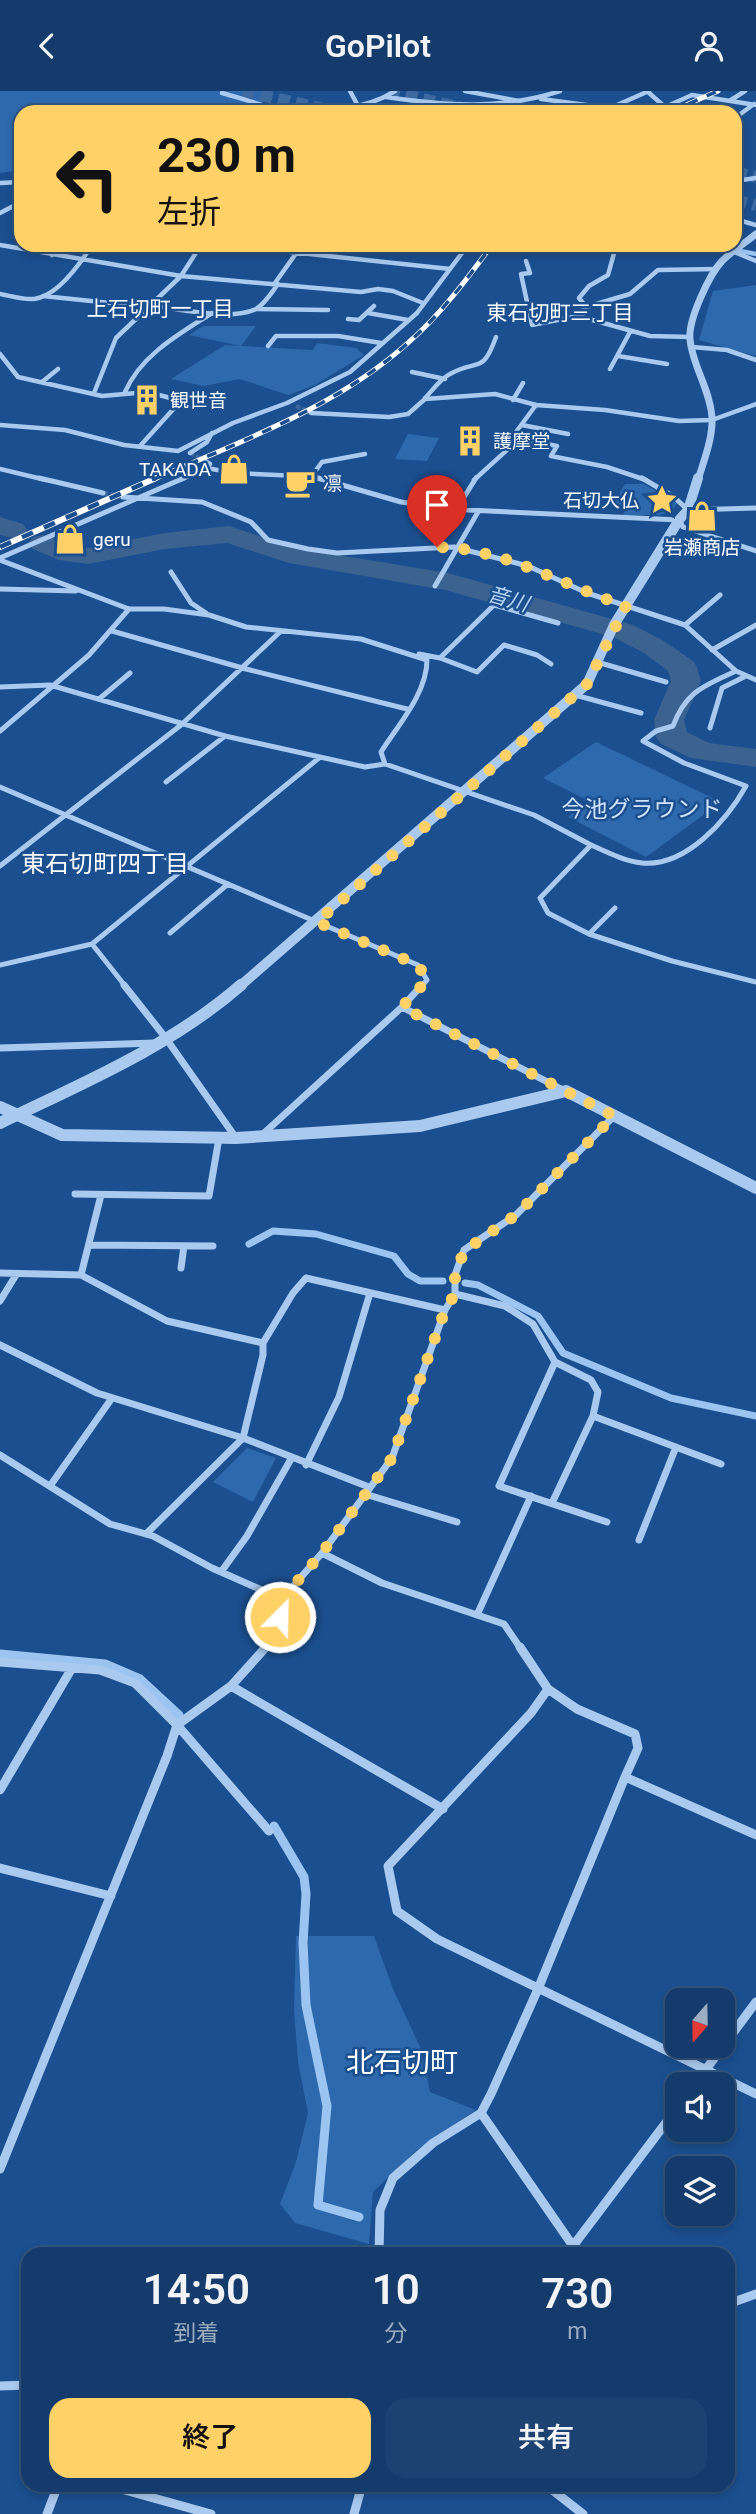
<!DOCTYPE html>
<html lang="ja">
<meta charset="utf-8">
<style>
body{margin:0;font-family:Roboto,"Noto Sans JP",sans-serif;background:#1d4271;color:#f1f3f6;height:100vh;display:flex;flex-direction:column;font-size:26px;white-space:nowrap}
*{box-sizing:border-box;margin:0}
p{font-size:23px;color:#9dadc1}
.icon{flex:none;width:38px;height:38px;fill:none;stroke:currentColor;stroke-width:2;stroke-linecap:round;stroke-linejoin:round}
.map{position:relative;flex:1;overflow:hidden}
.sheet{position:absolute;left:21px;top:2156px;width:714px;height:245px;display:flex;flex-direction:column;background:#143b6b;border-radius:21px;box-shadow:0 4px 10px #0003,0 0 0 2px #33557e}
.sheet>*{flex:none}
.banner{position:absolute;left:14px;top:14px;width:728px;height:147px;border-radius:21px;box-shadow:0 4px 10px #0003,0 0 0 2px #33557e;background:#ffd166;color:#111;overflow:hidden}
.needle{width:46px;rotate:200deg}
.tools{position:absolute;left:665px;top:1897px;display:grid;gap:14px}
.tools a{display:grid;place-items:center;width:70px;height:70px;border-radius:14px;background:#143b6b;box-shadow:0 4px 10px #0003,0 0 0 2px #33557e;font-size:35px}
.pin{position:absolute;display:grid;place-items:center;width:60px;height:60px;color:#fff;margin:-72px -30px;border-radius:50% 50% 50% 0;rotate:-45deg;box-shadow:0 0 7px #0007}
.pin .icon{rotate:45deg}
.me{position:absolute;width:77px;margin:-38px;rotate:23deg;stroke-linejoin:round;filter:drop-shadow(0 0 5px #0008)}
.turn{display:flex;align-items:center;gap:24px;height:147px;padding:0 28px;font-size:32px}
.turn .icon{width:91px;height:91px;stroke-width:2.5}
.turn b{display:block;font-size:49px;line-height:60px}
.eta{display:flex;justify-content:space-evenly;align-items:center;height:119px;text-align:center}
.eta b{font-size:42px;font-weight:600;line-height:49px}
.cta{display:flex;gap:14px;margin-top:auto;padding:14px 28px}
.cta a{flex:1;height:80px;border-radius:21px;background:#ffd166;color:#111;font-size:28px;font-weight:600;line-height:80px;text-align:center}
.cta a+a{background:#1d4271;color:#f1f3f6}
header{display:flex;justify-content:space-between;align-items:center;height:91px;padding:0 28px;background:#143b6b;font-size:32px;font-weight:600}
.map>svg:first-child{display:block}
</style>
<header><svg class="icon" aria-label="back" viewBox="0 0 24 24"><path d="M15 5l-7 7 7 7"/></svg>GoPilot<svg class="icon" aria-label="person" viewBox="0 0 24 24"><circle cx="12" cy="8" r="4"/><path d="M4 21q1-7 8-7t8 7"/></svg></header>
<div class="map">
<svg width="756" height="2423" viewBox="0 0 756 2423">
<rect width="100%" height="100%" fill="#1b4f8f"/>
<path fill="#2e69ad" d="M0 0H264L267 9 236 21H21V79L0 82Z
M756 194V265L699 249 713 200Z
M203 235H256L241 255 189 244Z
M317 252 356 257 364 264 315 294 288 304 240 288 204 295 171 288 225 254 313 259Z
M408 343 439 347 427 370 395 368Z
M625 393H644L677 412 672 421 658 424H623L626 417 612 415Z
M596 651 721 711 646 766 568 726 589 710 543 687Z
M247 1357 276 1367 253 1411 213 1391Z
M296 1845H374L393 1898 421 1958 430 2001 476 2019 418 2058 373 2101 369 2153 295 2132 280 2113 296 2071 308 2022 298 1971 294 1919Z"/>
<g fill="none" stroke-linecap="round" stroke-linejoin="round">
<path stroke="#9cc4f0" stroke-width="4.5" d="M709 154 756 163"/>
<path stroke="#9cc4f0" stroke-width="7" d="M249 1153 273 1140 316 1143 394 1165 408 1183 420 1190H443
M465 1192 478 1194 538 1225 563 1262 671 1307 756 1325"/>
<path stroke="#9cc4f0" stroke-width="9" d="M0 1563 105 1573 140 1588 179 1624
M274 1735 304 1786 306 1803 303 1852 306 1914 327 2015 318 2114 359 2126"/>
<path fill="#3c6290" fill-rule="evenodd" d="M0 426 23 433 27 439 23 445 13 447 0 444Z
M229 435 295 457 448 482 633 534 664 550 693 570 697 576 701 590 684 629 687 641 709 652 756 658V676L691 667 661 653 656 646 654 629 671 590 668 580 644 562 613 546 445 499 289 472 227 452 165 458 88 473 59 469 33 458 29 452 33 446 43 444 74 455 88 457 165 442Z"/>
<path stroke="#3d69a0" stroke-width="4.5" stroke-dasharray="4.5 2" stroke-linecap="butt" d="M296 315 311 322
M190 362 205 370"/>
<path stroke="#3d69a0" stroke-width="5" stroke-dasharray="5 2.5" stroke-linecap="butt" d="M103 402 123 406"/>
<path stroke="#3d69a0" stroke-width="12" stroke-dasharray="12 6" stroke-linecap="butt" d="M243 0 337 21
M388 0 479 21
M735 81 756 86
M735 109 756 114"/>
<path stroke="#a9c9ee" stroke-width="4.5" d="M350 0 357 13
M465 0 519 10
M648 1 665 16
M222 2C245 8 272 19 296 20 326 22 369 17 395 0
M386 6C446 15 502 19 560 0
M541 8 609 17
M731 9 745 0
M608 18 649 0
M654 21 692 4 756 14
M735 27 754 13
M735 90 756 87
M0 92 21 91
M0 122 21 111
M735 128 756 134
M0 154 181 185 361 201 378 198 393 200 423 212
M225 154 450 178
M615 158 732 160 756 170
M52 164 63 154
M526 170 530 182 521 183 532 234 578 225 586 216 630 203 658 179 717 178
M275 192 297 161
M0 203C11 205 23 209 34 208 58 205 80 173 92 154
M43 205 149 216
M150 214C177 218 231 230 256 218 265 213 272 201 278 193
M586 216 579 207 589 195 608 184 616 155
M257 218 328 219
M368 222 408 229
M578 225 650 245 691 246
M348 228 359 229 374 215
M268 255 276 245H338L381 252
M692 256 727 259 756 269
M0 263 18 286 102 305 148 301 174 308 178 313 140 355
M618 265 667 273
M610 278 630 241
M412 281 445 288
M42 291 58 278
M125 301C141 264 179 243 212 222
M94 302 116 247 181 185 201 154
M425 307C433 299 440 288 450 283 478 267 482 285 496 246
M513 309 523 292
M311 322 389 326 408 323 425 308 495 303 536 314 605 319 679 330 712 329 756 313
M0 334 65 339 124 354 178 360 233 332 287 312 350 281 417 222 468 154
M522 334 568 343
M519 348 516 341 536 314
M190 362 207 351 212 342
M205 370 210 373 207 377
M0 378 46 389
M311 386 322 371 365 363
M180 389 207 377 233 382 299 385 327 389
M474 389 519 348 557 355 551 365 607 376 646 389"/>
<path stroke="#a9c9ee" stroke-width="5" d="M39 387 103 402
M318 387 401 411 447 418 679 429 683 436 756 460
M642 387 674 406 688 419 756 417
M123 406 202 411 251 431 268 449 308 458 337 462 454 456 528 475 587 502 685 534 736 580 756 589
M456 419 476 387
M0 467 184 387
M0 469 129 518H164L209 524 246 536 361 548 427 569C427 602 398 634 381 661L385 673 534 724 591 754 540 807 548 822 589 843 672 870 756 891
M171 481 191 512 206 522
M435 495 478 421
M0 498 76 500
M685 534 720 504
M112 540 246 578 407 618
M712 559 756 534
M419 563 440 567 494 514 558 532
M440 567 477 581 504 554 537 564 551 573
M597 571 666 591
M0 596 50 594 225 645 365 676 385 673
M575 604 641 622
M99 608 130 582
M710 637 722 597 746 585
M0 640 89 564 129 518
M166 691 225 645
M0 696 418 874 427 889 421 896
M591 754C607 761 624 770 642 772 686 776 727 729 746 695L684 672 643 650 656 640 673 635C686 600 704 595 736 580
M0 775 181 634 281 540
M170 842 228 793
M589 843 615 817
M92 853 126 896
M0 874 92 853 319 667"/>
<path stroke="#a9c9ee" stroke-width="7" d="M124 894 165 946 236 1047
M422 894 402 916 565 1000
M0 957 155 952
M263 1043 402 916
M75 1103 209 1105 219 1047
M89 1154 213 1155
M181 1177 184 1155
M0 1182 81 1184 167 1230 263 1252 293 1202 306 1187 445 1219
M81 1184 101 1104
M455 1203 505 1215 533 1233 555 1271 591 1289 598 1301 593 1325 552 1412
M0 1210 16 1184
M0 1254 97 1302 243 1347 369 1396
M555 1271 499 1395 607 1431
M593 1325 721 1373
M0 1364 110 1433 153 1445 212 1477 282 1508
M306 1374 339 1306 370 1202
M50 1395 112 1307
M365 1403 457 1431
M146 1443 243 1347 263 1264V1252
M639 1449 676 1356
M322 1462 382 1492 504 1533 521 1558
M221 1481 247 1445 291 1368
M477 1524 531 1405
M264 1558 278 1543 282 1508 322 1462 392 1367 445 1219 455 1203V1184L464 1159 516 1124 614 1025"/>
<path stroke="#a9c9ee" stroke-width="9" d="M266 1556 231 1595 177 1634 269 1740
M520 1556 548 1598 577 1618 635 1643 638 1657 625 1686 756 1744
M0 1571 100 1579 135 1592 177 1634 167 1665 0 2078
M231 1595 443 1718
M548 1598 531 1622 388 1775 397 1820 437 1848 756 2003
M0 1699 72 1577
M0 1777 111 1805
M695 1993 756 1911
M481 2022 573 2155 589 2163
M573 2155 677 2017
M379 2163 380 2119 393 2087 433 2052 481 2022 491 2003 538 1898 625 1686
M728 2213 756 2203
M0 2295 28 2294
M107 2394 211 2423
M546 2394 583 2423
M47 2423 58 2394
M354 2423 362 2394"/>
<path stroke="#a9c9ee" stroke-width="7" d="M698 389C704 369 713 347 712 326 710 298 692 274 690 248 688 229 709 184 722 170 732 160 745 152 756 143"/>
<path stroke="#a9c9ee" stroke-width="10" d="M239 896 587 593 614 534 679 429 688 419 698 387"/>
<path stroke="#a9c9ee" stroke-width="12" d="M0 1016 62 1044 236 1047 420 1035 566 1000 756 1097
M0 1032C83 992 171 955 241 894"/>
<g stroke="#fff" stroke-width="5">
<path id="rail-far1" d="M670 21 718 0
M152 389C241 350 336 317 409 251 441 223 467 188 492 154"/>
</g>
<g stroke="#fff" stroke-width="6">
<path id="rail" d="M0 456 156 387"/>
</g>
<use href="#rail-far1" stroke="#1b4f8f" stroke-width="3.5" stroke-dasharray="10" stroke-linecap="butt"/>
<use href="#rail" stroke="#1b4f8f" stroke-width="4.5" stroke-dasharray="12" stroke-linecap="butt"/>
</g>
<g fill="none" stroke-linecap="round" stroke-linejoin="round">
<path stroke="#ffd166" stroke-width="12" stroke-dasharray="0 21.6" d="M280 1526 282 1508 322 1462 392 1367 445 1219 455 1203V1184L464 1160 516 1124 614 1025 402 916 427 889 418 874 317 831 587 593 626 515C564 495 504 457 437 456"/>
</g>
<defs>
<g id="building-bare" transform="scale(2.415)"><path d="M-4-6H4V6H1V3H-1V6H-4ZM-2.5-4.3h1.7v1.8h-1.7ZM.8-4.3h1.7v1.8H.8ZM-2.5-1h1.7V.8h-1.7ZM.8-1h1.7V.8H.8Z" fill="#ffd166" stroke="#1b4f8f" stroke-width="2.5" paint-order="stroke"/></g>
<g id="shop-bare" transform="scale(2.415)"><path d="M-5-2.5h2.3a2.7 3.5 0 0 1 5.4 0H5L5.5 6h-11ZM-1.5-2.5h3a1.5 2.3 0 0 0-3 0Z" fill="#ffd166" stroke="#1b4f8f" stroke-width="2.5" paint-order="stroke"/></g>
<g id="cafe-bare" transform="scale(2.415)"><path d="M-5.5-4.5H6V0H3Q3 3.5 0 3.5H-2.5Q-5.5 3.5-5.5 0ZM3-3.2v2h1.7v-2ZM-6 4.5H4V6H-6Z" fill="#ffd166" stroke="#1b4f8f" stroke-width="2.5" paint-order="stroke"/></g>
<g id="sight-bare" transform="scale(2.415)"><path d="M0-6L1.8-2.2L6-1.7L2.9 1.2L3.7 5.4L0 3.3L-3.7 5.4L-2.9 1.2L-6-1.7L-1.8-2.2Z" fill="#ffd166" stroke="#1b4f8f" stroke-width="2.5" paint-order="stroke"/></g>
</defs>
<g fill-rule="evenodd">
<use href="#building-bare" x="147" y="309"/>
<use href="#building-bare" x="470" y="350"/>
<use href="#shop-bare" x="234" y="378"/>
<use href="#cafe-bare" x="300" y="392"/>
<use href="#sight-bare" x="662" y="409"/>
<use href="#shop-bare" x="702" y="425"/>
<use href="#shop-bare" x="70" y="448"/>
</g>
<g text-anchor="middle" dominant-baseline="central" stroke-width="5" stroke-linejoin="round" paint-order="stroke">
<g font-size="19" fill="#fff" stroke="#1b4f8f" text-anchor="start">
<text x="170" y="309">観世音</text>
<text x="493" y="350">護摩堂</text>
<text x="211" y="378" text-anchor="end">TAKADA</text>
<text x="323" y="392">凛</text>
<text x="639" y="409" text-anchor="end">石切大仏</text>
<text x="93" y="448">geru</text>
<text x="702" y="456" text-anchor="middle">岩瀬商店</text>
</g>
<g font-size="21" fill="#fff" stroke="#1b4f8f">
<text x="160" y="218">上石切町一丁目</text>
<text x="560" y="222">東石切町三丁目</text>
</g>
<g font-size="21" font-style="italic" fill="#b5d3f5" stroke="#1b4f8f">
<text transform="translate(508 508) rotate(16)">音川</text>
</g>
<g font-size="23" fill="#cfe3fa" stroke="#1b4f8f">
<text x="642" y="718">今池グラウンド</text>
</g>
<g font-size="24" fill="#fff" stroke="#1b4f8f">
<text x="105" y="773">東石切町四丁目</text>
</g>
<g font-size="28" fill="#fff" stroke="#1b4f8f">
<text x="402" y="1971">北石切町</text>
</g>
</g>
</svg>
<div class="tools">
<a><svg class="needle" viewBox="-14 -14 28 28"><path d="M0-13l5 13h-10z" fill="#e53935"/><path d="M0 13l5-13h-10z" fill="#9dadc1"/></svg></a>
<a><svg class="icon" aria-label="sound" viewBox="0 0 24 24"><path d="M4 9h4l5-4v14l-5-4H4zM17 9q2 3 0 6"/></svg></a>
<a><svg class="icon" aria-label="layers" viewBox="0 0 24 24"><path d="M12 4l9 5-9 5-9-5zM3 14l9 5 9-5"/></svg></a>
</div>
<div class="pin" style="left:437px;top:456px;background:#d93025"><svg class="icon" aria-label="arrive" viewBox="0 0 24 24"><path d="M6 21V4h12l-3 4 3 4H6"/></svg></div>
<svg class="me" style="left:280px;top:1526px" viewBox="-20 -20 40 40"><circle r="17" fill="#ffd166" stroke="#fff" stroke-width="3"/><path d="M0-11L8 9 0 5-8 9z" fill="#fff"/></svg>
<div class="banner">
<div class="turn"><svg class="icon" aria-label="left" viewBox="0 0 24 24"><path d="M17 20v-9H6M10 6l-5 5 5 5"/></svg><div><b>230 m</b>左折</div></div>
</div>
<section class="sheet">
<div class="eta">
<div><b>14:50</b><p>到着</p></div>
<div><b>10</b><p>分</p></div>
<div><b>730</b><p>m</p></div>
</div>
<div class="cta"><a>終了</a><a>共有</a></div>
</section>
</div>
